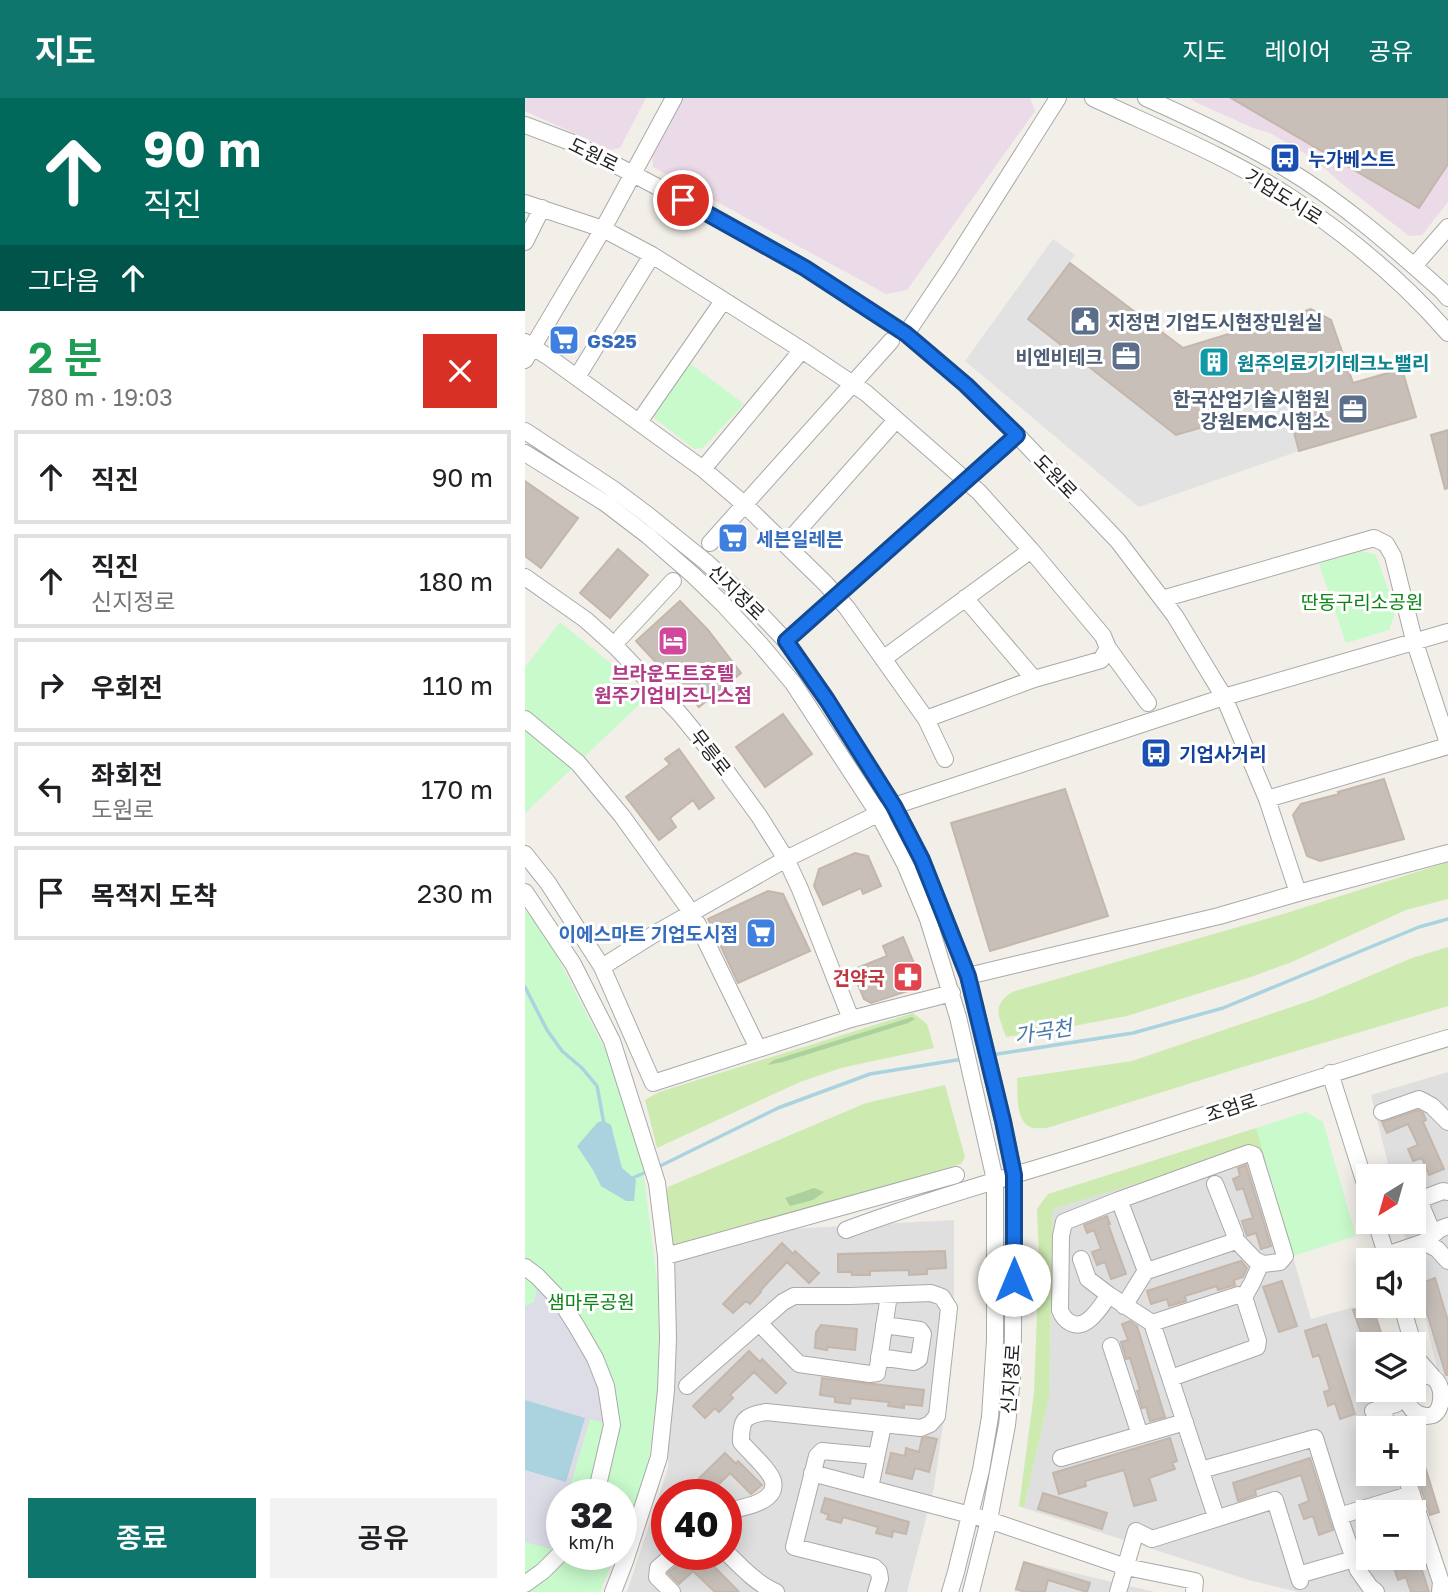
<!DOCTYPE html>
<html lang="ko">
<meta charset="utf-8">
<style>
body{margin:0;font-family:"Golos Text","Noto Sans KR",sans-serif;background:#f2f2f2;color:#202124;height:100vh;display:flex;flex-direction:column;font-size:26px;white-space:nowrap}
*{box-sizing:border-box;margin:0}
p{font-size:23px;color:#757577}
.icon{flex:none;width:38px;height:38px;fill:none;stroke:currentColor;stroke-width:2;stroke-linecap:round;stroke-linejoin:round}
.map{position:relative;flex:1;overflow:hidden}
.sheet{display:flex;flex-direction:column;background:#fff;width:525px}
.sheet>*{flex:none}
.hud{background:#00695c;color:#fff;overflow:hidden}
.needle{width:46px;rotate:217deg}
.tools{position:absolute;left:831px;top:1066px;display:grid;gap:14px}
.tools a{display:grid;place-items:center;width:70px;height:70px;border-radius:0px;background:#fff;box-shadow:0 4px 18px #0003;font-size:35px}
.speed{position:absolute;left:21px;top:1381px;display:flex;gap:14px;font-size:35px;font-weight:700;text-align:center}
.speed>*{display:grid;place-content:center;width:91px;height:91px;border-radius:50%;background:#fff;box-shadow:0 4px 18px #0003;line-height:1}
.speed small{font-size:18px;font-weight:400}
.speed .limit{border:10px solid #d22;background:#fff;color:#111}
.pin{position:absolute;display:grid;place-items:center;width:60px;height:60px;color:#fff;margin:-30px;border:4px solid #fff;border-radius:50%;box-shadow:0 2px 7px #0007}
.me{position:absolute;width:77px;margin:-38px;rotate:0deg;stroke-linejoin:round;filter:drop-shadow(0 0 5px #0008)}
.turn{display:flex;align-items:center;gap:24px;height:147px;padding:0 28px;font-size:32px}
.turn .icon{width:91px;height:91px;stroke-width:2.5}
.turn b{display:block;font-size:49px;line-height:60px}
.then{display:flex;align-items:center;height:66px;padding:0 28px;background:#0003;gap:14px;font-size:26px}
.round{display:grid;place-items:center;flex:none;width:74px;height:74px;border-radius:0px;background:#f2f2f2}
.overview{display:flex;align-items:center;justify-content:space-between;height:119px;padding:0 28px}
h1{font-size:42px;font-weight:600;line-height:52px;color:#1e9e55}
.action{display:flex;gap:14px;margin-top:auto;padding:14px 28px}
.action a{flex:1;height:80px;border-radius:0px;background:#0f766e;color:#fff;font-size:28px;font-weight:600;line-height:80px;text-align:center}
.action a+a{background:#f2f2f2;color:#202124}
ul{padding:0;list-style:none}
li{display:flex;align-items:center;gap:21px;height:94px;margin:0 14px 10px;padding:0 14px;border:4px solid #e0e0e0;border-radius:0px}
li div{flex:1}
li b{display:block;font-size:26px}
li em{font-style:normal}
header{display:flex;align-items:center;gap:42px;box-sizing:border-box;height:98px;padding:0 35px;background:#0f766e;color:#fff}
header strong{font-size:33px}
nav{display:flex;gap:38px;margin-inline-start:auto;font-size:24px}
main{display:flex;flex:1;min-height:0}
.map>svg:first-child{display:block}
</style>
<header>
<strong>지도</strong>
<nav><a>지도</a><a>레이어</a><a>공유</a></nav>
</header>
<main>
<section class="sheet">
<div class="hud">
<div class="turn"><svg class="icon" aria-label="ahead" viewBox="0 0 24 24"><path d="M12 20V5M6 11l6-6 6 6"/></svg><div><b>90 m</b>직진</div></div>
<div class="then">그다음<svg class="icon" aria-label="ahead" viewBox="0 0 24 24"><path d="M12 20V5M6 11l6-6 6 6"/></svg></div>
</div>
<div class="overview"><div><h1>2 분</h1><p>780 m · 19:03</p></div><a class="round" style="background:#d93025;color:#fff"><svg class="icon" aria-label="close" viewBox="0 0 24 24"><path d="M6 6l12 12M18 6L6 18"/></svg></a></div>
<ul>
<li><svg class="icon" aria-label="ahead" viewBox="0 0 24 24"><path d="M12 20V5M6 11l6-6 6 6"/></svg><div><b>직진</b></div><em>90 m</em></li>
<li><svg class="icon" aria-label="ahead" viewBox="0 0 24 24"><path d="M12 20V5M6 11l6-6 6 6"/></svg><div><b>직진</b><p>신지정로</p></div><em>180 m</em></li>
<li><svg class="icon" aria-label="right" viewBox="0 0 24 24"><path d="M7 20v-9h11M14 6l5 5-5 5"/></svg><div><b>우회전</b></div><em>110 m</em></li>
<li><svg class="icon" aria-label="left" viewBox="0 0 24 24"><path d="M17 20v-9H6M10 6l-5 5 5 5"/></svg><div><b>좌회전</b><p>도원로</p></div><em>170 m</em></li>
<li><svg class="icon" aria-label="arrive" viewBox="0 0 24 24"><path d="M6 21V4h12l-3 4 3 4H6"/></svg><div><b>목적지 도착</b></div><em>230 m</em></li>
</ul>
<div class="action"><a>종료</a><a>공유</a></div>
</section>
<div class="map">
<svg width="923" height="1494" viewBox="0 0 923 1494">
<rect width="100%" height="100%" fill="#f2efe9"/>
<path fill="#e0dfdf" fill-rule="evenodd" d="M923 974V1294L917 1273 913 1274 889 1175V1162H886L876 1124H889V1078H866L846 997Z
M735 1046 786 1221 829 1209 843 1249 844 1292H858L872 1330H844V1376H886L921 1494H773L724 1482 499 1410 524 1300 528 1111ZM844 1414H889V1460H844Z
M429 1122V1210L422 1299 409 1389 382 1494H102L143 1370 149 1161 264 1131ZM142 1396H201V1456H142Z
M498 1463 630 1494H489Z"/>
<path fill="#ebdbe8" d="M0 0H121L95 50 86 52 0 13Z
M151 0H505L510 13 382 192 361 196 128 69 126 45Z
M665 0H923V104L897 137 884 138 816 85 789 61 745 35 728 30 670 4Z"/>
<path fill="#cdebb0" d="M923 764V801L881 812 767 864 726 879 602 918 527 932 481 939C474 918 466 908 487 894L755 817Z
M923 849V908L721 968 522 1030C517 1030 510 1031 505 1029 490 1022 493 994 492 980L607 963 790 901 887 860Z
M388 915 402 926 409 950 316 970 275 984 132 1050 120 1002 134 994Z
M420 987 440 1059 436 1066 149 1151 140 1102 143 1089 341 1005Z
M731 1030 738 1033 748 1066 739 1067 728 1050 528 1111 524 1300 499 1410 494 1408 509 1295 514 1160 512 1111 523 1096Z"/>
<path fill="#add19e" d="M387 919 390 921 383 925 258 964 242 967 249 962Z
M289 1090 299 1094 288 1102 265 1108 260 1100Z"/>
<path fill="#c8facc" d="M163 264 219 306 178 350 169 351 129 320 128 312Z
M837 453 851 457 871 513 864 532 821 545 794 466Z
M35 524 84 564 118 603 0 715V569Z
M0 812 20 835 86 963 113 1030 133 1190 134 1277 122 1378 96 1442V1396H37V1456H91L75 1494H0Z
M781 1014 798 1024 831 1138 768 1158 731 1030Z"/>
<path fill="#e2e2e2" d="M528 141 550 157 503 221 651 337 705 321 703 309 769 290 778 319 766 323 774 353 614 409 440 263Z"/>
<path fill="#dddde8" d="M13 1187 41 1217 61 1250 78 1299 79 1325 65 1321 43 1396H37V1416L26 1451 0 1444V1208L9 1204Z"/>
<path fill="#aad3df" d="M79 1023 86 1027 97 1070 111 1082 109 1103H101L76 1088 68 1072 52 1048 73 1024Z
M0 1302 60 1320 41 1384 0 1372Z"/>
<g fill="none" stroke-linecap="round" stroke-linejoin="round">
<path stroke="#aad3df" stroke-width="3.5" d="M0 889 22 932 37 953 57 970 72 988 79 1026
M466 957 608 935 698 910 894 829 923 821
M131 1070 253 1010 345 976 438 961
M105 1081 124 1073"/>
</g>
<path fill="#c7bfb8" stroke="#c4b6ab" stroke-width="2" d="M706 0H923V66L894 110Z
M545 165 658 250 786 211 806 222 828 285 877 271 891 319 774 353 766 323 778 319 770 290 703 309 705 321 651 337 503 221Z
M923 332V390L920 391 906 337Z
M0 383 53 420 16 470 0 458Z
M93 451 123 477 85 520 55 495Z
M155 503 183 532 216 575 174 609 142 570 139 573 111 543Z
M258 616 287 656 240 689 211 649Z
M154 651 189 700 174 711 168 702 145 720 151 729 134 742 101 699 145 666 140 661Z
M859 681 879 741 795 763 782 758 768 717 776 706 814 696 813 694Z
M540 691 583 818 465 853 426 725Z
M330 755 343 758 356 788 338 796 336 790 298 807 289 788 294 771Z
M243 793 258 796 285 853 213 885 183 821Z
M378 839 395 880 389 891 346 905 339 901 327 872 362 858 358 848Z
M893 1012 898 1015 901 1022 898 1024 919 1071 904 1077 897 1060 888 1063 883 1051 893 1047 883 1026 862 1035 857 1024Z
M721 1067 746 1148 736 1151 731 1135 722 1138 717 1123 728 1120 718 1090 712 1092 708 1081 715 1078 713 1070Z
M582 1118 585 1126H583L601 1176 586 1181 580 1164 572 1167 567 1154 576 1151 569 1132 562 1135 559 1127Z
M257 1145 268 1156 270 1153 294 1175 284 1185 262 1164 235 1193 236 1194 225 1206 221 1203 208 1215 198 1206Z
M420 1153 421 1170 402 1171V1176L384 1177V1172L345 1173V1177H327L326 1174H313V1156Z
M716 1163 722 1170 718 1179 709 1182 710 1187 693 1192 692 1188 660 1198 661 1203 644 1208 642 1201 626 1206 622 1193Z
M910 1180 923 1223V1277H921L893 1186Z
M757 1183 772 1228 754 1234 738 1189Z
M841 1208H847L860 1246H840L828 1212Z
M605 1223 612 1228 640 1319 625 1323 621 1309 617 1310 612 1293 615 1292 605 1260 601 1261 596 1244 603 1242 597 1226Z
M801 1226 830 1316 815 1321 810 1305 803 1308 799 1294 805 1292 794 1257 788 1259 780 1233Z
M296 1227 332 1231 330 1252 303 1249 302 1252 290 1250 291 1234Z
M224 1253 235 1264 237 1261 261 1285 251 1295 229 1274 205 1297 208 1300 194 1314 190 1310 180 1320 168 1308Z
M297 1280 399 1292 397 1308 379 1306V1310L363 1308 364 1304 326 1300 325 1306 310 1304V1299L295 1297Z
M402 1339 412 1341 404 1374 390 1370 387 1381 361 1375 366 1355 380 1358 381 1350 394 1354 397 1340Z
M889 1339H891L914 1414 905 1417 889 1371Z
M645 1340 652 1363 647 1365 650 1371 624 1380 631 1402 609 1408 599 1372 560 1383 561 1388 534 1396 528 1375Z
M200 1355 211 1366 213 1363 237 1387 226 1396 205 1375 184 1396H158Z
M785 1360 808 1432 794 1437 788 1418 779 1421 774 1407 784 1403 776 1377 730 1392 731 1397 713 1403 708 1385Z
M518 1395 582 1415 577 1431 513 1411Z
M300 1400 384 1424 381 1436 368 1433 367 1439 351 1435 353 1429 318 1419 316 1425 302 1421 304 1417 296 1414Z
M175 1456H177L214 1494H190L168 1473 154 1486 143 1475 156 1464 159 1459 165 1465Z
M877 1460H893L904 1494H886L881 1479 873 1482 868 1467 879 1464Z
M499 1464 565 1485 562 1494 523 1482 520 1494H500L491 1491Z"/>
<g fill="none" stroke-linecap="round" stroke-linejoin="round">
<g stroke="#a9a9a9" stroke-width="18">
<path id="minor" d="M568 0C634 31 704 59 765 99 822 137 878 183 923 235
M621 0C668 21 715 43 760 70 817 104 868 149 917 193L923 200
M0 27 48 45 108 76 182 115 280 170 381 236 441 287 492 337 593 443 650 518 699 599 742 701 773 795
M0 105 78 131 127 157 277 252 341 295 454 394 506 452 578 538 583 550 576 562 509 581 401 621
M0 144 17 110
M889 168 923 129
M381 236 424 172 533 0
M0 244 25 260 178 371 219 406 301 486 322 510 401 621 420 661
M0 262 78 131 149 0
M52 279 127 157
M114 324 198 203
M0 333 88 391 124 418 181 464 218 498 261 543 302 602 369 708 397 762 443 878 478 1023 489 1077 488 1235 487 1280 482 1327 464 1422 446 1494
M0 355 80 405 122 437 168 477 198 506 235 546 268 585 353 715 380 766 403 821 433 919 470 1082V1242L465 1319 456 1372 431 1474 425 1494
M178 371 277 252
M185 445 366 243
M261 446 371 322
M0 479 61 522 91 549 154 615 196 666 234 718 261 761 275 791 326 921
M440 500 509 581
M637 501 849 440 861 446 868 458 889 542 923 645
M96 539 148 483
M261 543 492 337
M583 550 623 605
M358 561 506 452
M0 621 53 665 97 718 161 807
M742 701 923 648
M0 756 23 785 77 869 128 985 326 921 427 895
M0 794 48 866 87 943 132 1085 141 1158 143 1240 141 1292 134 1359 100 1463 88 1494
M172 825 230 944
M77 869 126 838 261 761 369 708 699 599 923 534
M443 878 694 818 773 795 923 755
M805 975 844 1098
M857 1014 894 1001 907 1008 923 1024
M598 1112 619 1168 625 1172 708 1144 710 1137 690 1086
M851 1124 863 1162
M321 1132C403 1101 489 1078 574 1051 690 1014 806 975 923 940
M908 1136 894 1102 918 1093 923 1094
M899 1144 912 1151 923 1163
M861 1157 899 1144 915 1131 923 1128
M141 1158 431 1077
M556 1161 563 1181 584 1197 627 1225 691 1419
M0 1169 12 1178 35 1202 52 1229 70 1260 81 1288 87 1327 71 1396
M584 1197C576 1208 562 1233 546 1225 540 1222 537 1218 535 1212L536 1138 539 1124 594 1102 724 1055 729 1057 760 1158 755 1164 738 1166 730 1162 709 1140
M719 1199 727 1185 736 1165
M599 1208 622 1171
M877 1208 888 1246
M627 1225 713 1197 719 1199 733 1243 732 1249 646 1280
M235 1226 274 1266 345 1276 352 1275 364 1197
M586 1248 615 1337
M889 1249 893 1262 907 1278
M354 1259 389 1264 394 1261 398 1236 395 1232 359 1227
M162 1288 258 1204 269 1198H326L406 1195 417 1199 424 1210 412 1318 405 1326 396 1330 241 1314C219 1317 216 1322 216 1344 224 1354 245 1372 248 1383 253 1405 216 1410 201 1413
M883 1292C881 1301 883 1310 892 1315 897 1318 902 1319 908 1317 923 1309 918 1264 889 1282
M848 1313 871 1306 881 1296
M859 1317 864 1330
M351 1358 297 1353 292 1358 269 1449 349 1469 354 1474 355 1481 351 1494
M536 1360 660 1324
M676 1372 790 1340 817 1427 833 1472 845 1489 851 1494
M287 1375 464 1422 601 1469 670 1483 669 1494
M880 1376 916 1484 915 1494
M345 1390 358 1327
M814 1418 887 1396
M201 1454C216 1469 232 1486 251 1494
M773 1477 829 1461
M0 1486 18 1473 37 1454
M147 1494 132 1479 133 1470 149 1456
M593 1494 611 1433 627 1441 750 1402 775 1483"/>
</g>
<use href="#minor" stroke="#fff" stroke-width="16"/>
</g>
<g fill="none" stroke-linecap="round" stroke-linejoin="round">
<g stroke="#114b97" stroke-width="18">
<path id="route" d="M158 102 280 170 381 236 441 287 492 337 261 543 302 602 369 708 397 762 443 878 478 1023 489 1077V1182"/>
</g>
<use href="#route" stroke="#1a73e8" stroke-width="12"/>
</g>
<defs>
<g id="bus-square" transform="scale(1.575)"><rect x="-9" y="-9" width="18" height="18" rx="4" fill="#1a4fb4" stroke="#fff"/><path d="M-5-6H5V4H4V6H2V4H-2V6H-4V4H-5ZM-3.5-4V0h7V-4ZM-3.5 1.2v1.5H-2V1.2ZM2 1.2v1.5H3.5V1.2Z" fill="#fff"/></g>
<g id="civic-square" transform="scale(1.575)"><rect x="-9" y="-9" width="18" height="18" rx="4" fill="#5c6f8a" stroke="#fff"/><path d="M-.6-6.5H3V-4.5H.6V-3L4-1V1h2V6H-6V1h2V-1L-.6-3ZM-1.2 2.5V6h2.4V2.5Z" fill="#fff"/></g>
<g id="supermarket-square" transform="scale(1.575)"><rect x="-9" y="-9" width="18" height="18" rx="4" fill="#3f7fe0" stroke="#fff"/><path d="M-6-5.5h2.5l.6 2H6L4.5 2H-2.5L-4.4-4H-6ZM-1.5 3.2a1.3 1.3 0 1 0 .1 0ZM3 3.2a1.3 1.3 0 1 0 .1 0Z" fill="#fff"/></g>
<g id="office-square" transform="scale(1.575)"><rect x="-9" y="-9" width="18" height="18" rx="4" fill="#5c6f8a" stroke="#fff"/><path d="M-6-3h4V-5.5h4V-3h4V5H-6ZM-1-4.5V-3h2v-1.5ZM-6 0V1H6V0Z" fill="#fff"/></g>
<g id="building-square" transform="scale(1.575)"><rect x="-9" y="-9" width="18" height="18" rx="4" fill="#0f9aa8" stroke="#fff"/><path d="M-4-6H4V6H1V3H-1V6H-4ZM-2.5-4.3h1.7v1.8h-1.7ZM.8-4.3h1.7v1.8H.8ZM-2.5-1h1.7V.8h-1.7ZM.8-1h1.7V.8H.8Z" fill="#fff"/></g>
<g id="hotel-square" transform="scale(1.575)"><rect x="-9" y="-9" width="18" height="18" rx="4" fill="#d1479c" stroke="#fff"/><path d="M-6-4.5h1.5V1H6V5H4.5V3h-9V5H-6ZM-4 0a1.8 1.8 0 1 1 3.6 0ZM.5 0V-2.5h3Q6-2.5 6 0Z" fill="#fff"/></g>
<g id="pharmacy-square" transform="scale(1.575)"><rect x="-9" y="-9" width="18" height="18" rx="4" fill="#e0444e" stroke="#fff"/><path d="M-2-6h4v4h4v4h-4v4h-4v-4h-4v-4h4Z" fill="#fff"/></g>
</defs>
<g fill-rule="evenodd">
<use href="#bus-square" x="760" y="60"/>
<use href="#civic-square" x="560" y="223"/>
<use href="#supermarket-square" x="39" y="242"/>
<use href="#office-square" x="601" y="258"/>
<use href="#building-square" x="689" y="264"/>
<use href="#office-square" x="828" y="311"/>
<use href="#supermarket-square" x="208" y="440"/>
<use href="#hotel-square" x="148" y="543"/>
<use href="#bus-square" x="631" y="655"/>
<use href="#supermarket-square" x="236" y="835"/>
<use href="#pharmacy-square" x="383" y="879"/>
</g>
<g text-anchor="middle" dominant-baseline="central" stroke-width="6" stroke-linejoin="round" paint-order="stroke">
<g font-size="19" fill="#222" stroke="#fff">
<text transform="translate(69 56) rotate(26)">도원로</text>
<text transform="translate(759 98) rotate(32)">기업도시로</text>
<text transform="translate(531 378) rotate(46)">도원로</text>
<text transform="translate(212 494) rotate(44)">신지정로</text>
<text transform="translate(186 654) rotate(52)">무릉로</text>
<text transform="translate(706 1009) rotate(-18)">조엄로</text>
<text transform="translate(485 1281) rotate(-86)">신지정로</text>
</g>
<g font-size="19" font-weight="bold" fill="#164399" stroke="#fff" text-anchor="start">
<text x="783" y="60">누가베스트</text>
<text x="654" y="655">기업사거리</text>
</g>
<g font-size="19" font-weight="bold" fill="#4e5e75" stroke="#fff" text-anchor="end">
<text x="583" y="223" text-anchor="start">지정면 기업도시현장민원실</text>
<text x="578" y="258">비엔비테크</text>
<text x="805" y="300">한국산업기술시험원<tspan x="805" dy="22">강원EMC시험소</tspan></text>
</g>
<g font-size="19" font-weight="bold" fill="#366cbe" stroke="#fff" text-anchor="start">
<text x="62" y="242">GS25</text>
<text x="231" y="440">세븐일레븐</text>
<text x="213" y="835" text-anchor="end">이에스마트 기업도시점</text>
</g>
<g font-size="19" font-weight="bold" fill="#0d838f" stroke="#fff" text-anchor="start">
<text x="712" y="264">원주의료기기테크노밸리</text>
</g>
<g font-size="19" fill="#0c8416" stroke="#fff">
<text x="837" y="503">딴동구리소공원</text>
<text x="66" y="1203">샘마루공원</text>
</g>
<g font-size="19" font-weight="bold" fill="#b23c85" stroke="#fff">
<text x="148" y="574">브라운도트호텔<tspan x="148" dy="22">원주기업비즈니스점</tspan></text>
</g>
<g font-size="19" font-weight="bold" fill="#be3a42" stroke="#fff" text-anchor="end">
<text x="360" y="879">건약국</text>
</g>
<g font-size="21" font-style="italic" fill="#4a7aab" stroke="#fff">
<text transform="translate(518 933) rotate(-9)">가곡천</text>
</g>
</g>
</svg>
<div class="tools">
<a><svg class="needle" viewBox="-14 -14 28 28"><path d="M0-13l5 13h-10z" fill="#e53935"/><path d="M0 13l5-13h-10z" fill="#757577"/></svg></a>
<a><svg class="icon" aria-label="sound" viewBox="0 0 24 24"><path d="M4 9h4l5-4v14l-5-4H4zM17 9q2 3 0 6"/></svg></a>
<a><svg class="icon" aria-label="layers" viewBox="0 0 24 24"><path d="M12 4l9 5-9 5-9-5zM3 14l9 5 9-5"/></svg></a>
<a>+</a>
<a>−</a>
</div>
<div class="speed"><div>32<small>km/h</small></div><div class="limit">40</div></div>
<div class="pin" style="left:158px;top:102px;background:#d93025"><svg class="icon" aria-label="arrive" viewBox="0 0 24 24"><path d="M6 21V4h12l-3 4 3 4H6"/></svg></div>
<svg class="me" style="left:489px;top:1182px" viewBox="-20 -20 40 40"><circle r="19" fill="#fff"/><path d="M0-13L10 11 0 6-10 11z" fill="#1a73e8"/></svg>
</div>
</main>
